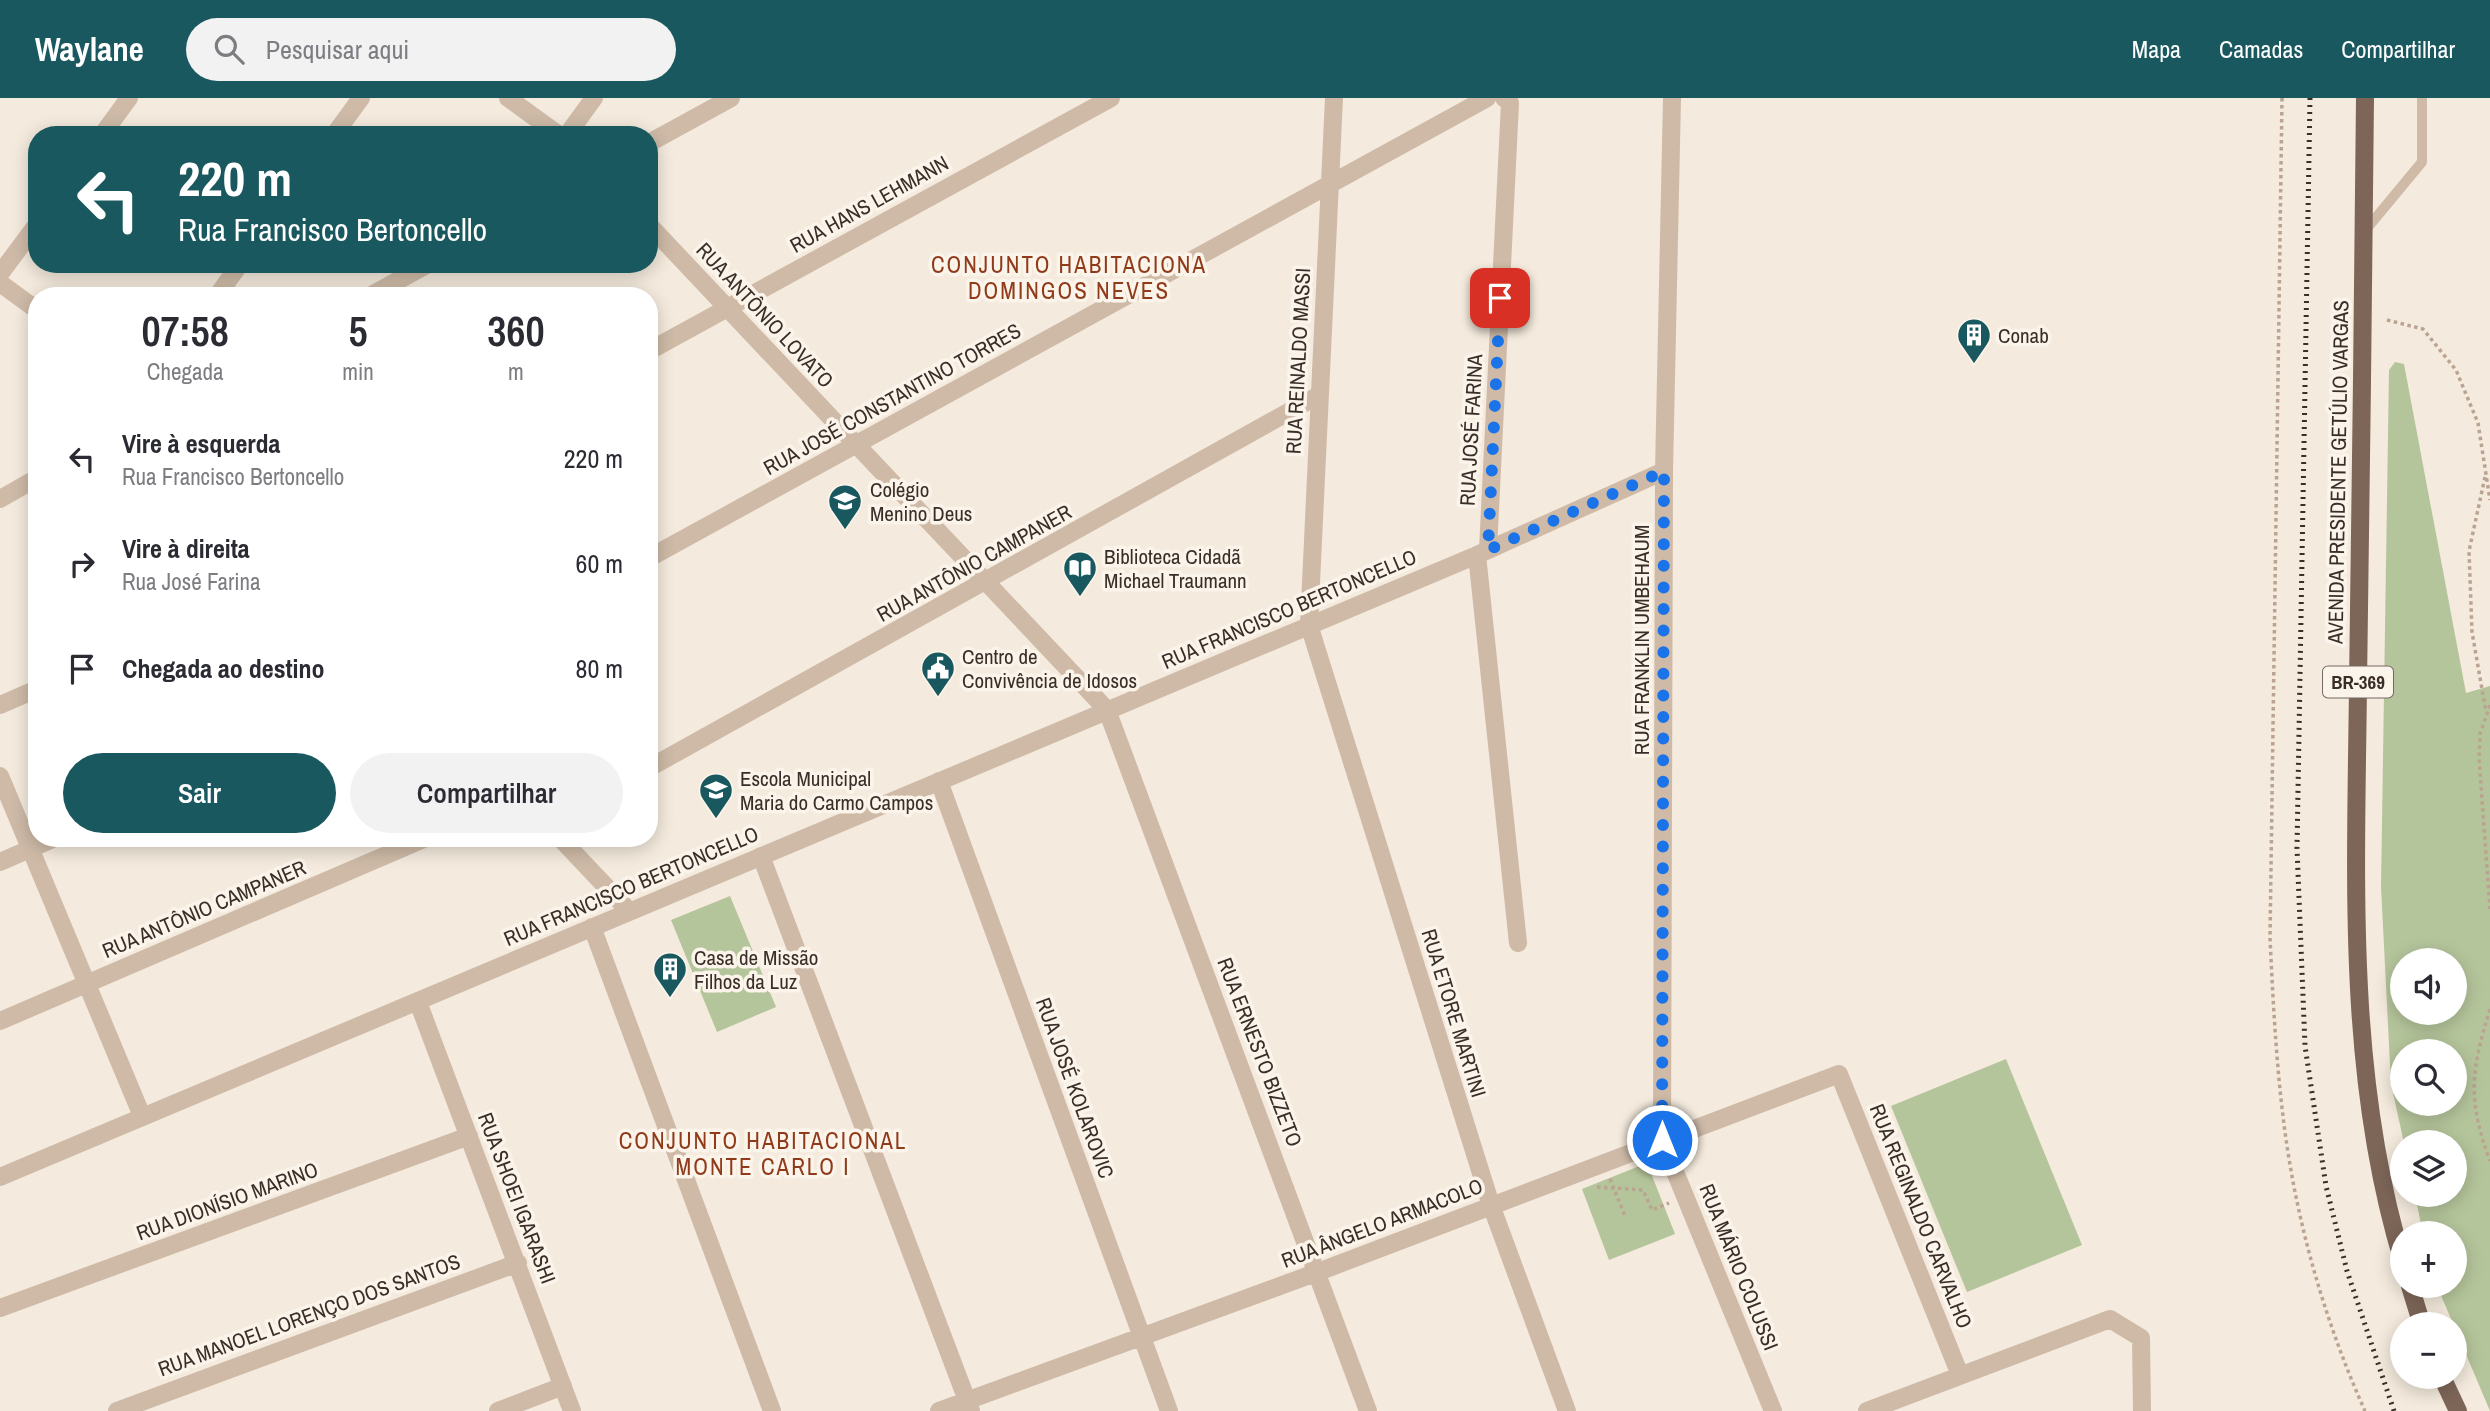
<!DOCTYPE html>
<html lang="pt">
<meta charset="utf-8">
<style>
body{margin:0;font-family:"Archivo Narrow",sans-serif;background:#f2f2f3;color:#2b2b33;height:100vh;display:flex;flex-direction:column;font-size:26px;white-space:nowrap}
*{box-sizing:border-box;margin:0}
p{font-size:23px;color:#7c7c81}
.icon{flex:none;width:38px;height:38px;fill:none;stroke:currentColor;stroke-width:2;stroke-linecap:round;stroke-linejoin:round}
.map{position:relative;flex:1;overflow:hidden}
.sheet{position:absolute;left:28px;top:189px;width:630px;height:560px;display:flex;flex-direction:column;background:#fff;border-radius:28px;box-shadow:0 4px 18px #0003}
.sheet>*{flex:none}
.hud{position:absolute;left:28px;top:28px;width:630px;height:147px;border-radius:28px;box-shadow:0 4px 18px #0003;background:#1a585f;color:#fff;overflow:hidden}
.tools{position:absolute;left:2390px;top:850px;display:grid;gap:14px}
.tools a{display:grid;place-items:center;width:77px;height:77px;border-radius:50%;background:#fff;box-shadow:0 4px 18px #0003;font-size:35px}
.pin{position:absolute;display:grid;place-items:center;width:60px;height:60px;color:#fff;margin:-30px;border-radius:14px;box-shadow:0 4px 10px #0006}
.me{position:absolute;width:77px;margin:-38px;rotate:0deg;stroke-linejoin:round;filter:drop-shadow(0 0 5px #0008)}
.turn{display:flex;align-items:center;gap:24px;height:147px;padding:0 35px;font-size:32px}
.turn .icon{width:91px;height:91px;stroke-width:2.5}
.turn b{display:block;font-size:49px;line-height:60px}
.eta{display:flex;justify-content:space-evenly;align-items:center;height:119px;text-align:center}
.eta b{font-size:42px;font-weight:600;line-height:49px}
.button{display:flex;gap:14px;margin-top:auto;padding:14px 35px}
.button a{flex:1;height:80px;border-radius:42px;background:#1a585f;color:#fff;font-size:28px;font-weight:600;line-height:80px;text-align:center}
.button a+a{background:#f2f2f3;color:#2b2b33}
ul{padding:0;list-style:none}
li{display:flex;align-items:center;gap:21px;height:105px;padding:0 35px}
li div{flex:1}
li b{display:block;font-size:26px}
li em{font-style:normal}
header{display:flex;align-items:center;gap:42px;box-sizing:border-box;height:98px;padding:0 35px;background:#1a585f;color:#fff}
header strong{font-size:33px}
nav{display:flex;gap:38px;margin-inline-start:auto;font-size:24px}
.search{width:490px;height:63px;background:#f2f2f3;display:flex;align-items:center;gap:18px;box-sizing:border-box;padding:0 24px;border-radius:38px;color:#7c7c81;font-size:26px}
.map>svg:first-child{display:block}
</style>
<header>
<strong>Waylane</strong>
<div class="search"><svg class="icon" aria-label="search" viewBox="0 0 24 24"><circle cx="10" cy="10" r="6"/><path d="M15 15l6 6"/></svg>Pesquisar aqui</div>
<nav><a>Mapa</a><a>Camadas</a><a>Compartilhar</a></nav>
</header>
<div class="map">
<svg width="2490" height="1313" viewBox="0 0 2490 1313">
<rect width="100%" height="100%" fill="#f4eadd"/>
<path fill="#b5c59b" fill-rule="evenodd" d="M2395 264 2404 266 2466 595 2490 588V1313L2437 1188H2455V1136H2423L2415 1097H2455V1045H2404L2391 986 2381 789 2389 272ZM2403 863H2455V915H2403ZM2403 954H2455V1006H2403Z
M730 798 776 909 717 934 671 822Z
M2006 961 2082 1147 1967 1194 1891 1008Z
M1647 1065 1675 1136 1609 1162 1582 1091Z"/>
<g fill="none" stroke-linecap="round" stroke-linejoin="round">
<path stroke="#baa491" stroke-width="3.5" stroke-dasharray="3.5 3.5" stroke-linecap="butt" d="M2282 0 2270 840C2273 902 2276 964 2284 1026 2296 1123 2325 1224 2365 1313
M2387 222 2423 231 2456 272 2478 325 2490 402
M2485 379 2469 453 2472 534 2486 614
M2490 607 2480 636 2479 660 2490 811
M2490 911C2471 973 2467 1001 2490 1063
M1610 1081 1625 1118
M1597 1089 1643 1092 1652 1112 1669 1105"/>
<path stroke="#cebaa7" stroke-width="10" d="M2364 134 2422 64V0"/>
<path stroke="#cebaa7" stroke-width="18" d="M508 0 559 37
M1334 0 1309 527 1491 1107 1567 1313
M102 37 129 0
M334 37 361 0
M567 37 594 0
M649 45 731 0
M649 127 1107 612 1368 1313
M0 176 37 126
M0 185 37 212
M217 198 240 166
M370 198 428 166
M649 253 1111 0
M0 401 37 380
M1488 452 1510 5 1504 0
M1477 457 1518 845
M649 460 1487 0
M0 607 37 591
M649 670 1319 297
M0 678 142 1018
M939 683 1169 1313
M560 740 629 813
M761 758 971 1313
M0 764 55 740
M592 829 772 1313
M418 904 572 1313
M0 923 426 740
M0 1079 1477 457 1664 373
M0 1210 469 1038
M117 1313 518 1165
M498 1313 563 1288
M939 1313 1318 1174 1839 976 1960 1277
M1867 1313 2110 1221 2141 1240 2142 1313"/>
<path stroke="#cebaa7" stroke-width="18" d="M1672 0 1664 373 1662 1042 1773 1313"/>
<path stroke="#7d6658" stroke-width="18" d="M2365 0C2363 196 2361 391 2358 587 2356 780 2346 977 2403 1164
M2410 1188 2422 1227
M2442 1279 2458 1313"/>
<path stroke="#3a2e28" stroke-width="5" stroke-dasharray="2 5" stroke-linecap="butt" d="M2310 0 2297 750 2305 948 2326 1088 2347 1173 2394 1313"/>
</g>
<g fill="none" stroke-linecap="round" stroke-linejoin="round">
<path stroke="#1a73e8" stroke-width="12" stroke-dasharray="0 21.6" d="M1500 200 1488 452 1664 373 1662 1042"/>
</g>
<defs>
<g id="building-pin" transform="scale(1.75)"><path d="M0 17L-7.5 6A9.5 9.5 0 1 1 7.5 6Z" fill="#1a585f" stroke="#fbf4ea"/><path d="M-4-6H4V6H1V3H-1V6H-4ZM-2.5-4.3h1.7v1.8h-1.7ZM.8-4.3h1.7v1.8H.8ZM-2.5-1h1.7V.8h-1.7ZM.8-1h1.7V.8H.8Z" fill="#fff"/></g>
<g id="school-pin" transform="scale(1.75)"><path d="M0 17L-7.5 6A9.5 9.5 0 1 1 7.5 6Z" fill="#1a585f" stroke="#fbf4ea"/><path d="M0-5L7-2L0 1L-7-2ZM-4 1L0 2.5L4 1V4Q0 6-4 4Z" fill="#fff"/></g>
<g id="library-pin" transform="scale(1.75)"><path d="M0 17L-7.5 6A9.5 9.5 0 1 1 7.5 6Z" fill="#1a585f" stroke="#fbf4ea"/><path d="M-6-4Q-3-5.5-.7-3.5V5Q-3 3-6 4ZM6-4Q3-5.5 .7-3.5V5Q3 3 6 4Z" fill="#fff"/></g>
<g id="civic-pin" transform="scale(1.75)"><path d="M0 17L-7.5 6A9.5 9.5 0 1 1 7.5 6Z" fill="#1a585f" stroke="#fbf4ea"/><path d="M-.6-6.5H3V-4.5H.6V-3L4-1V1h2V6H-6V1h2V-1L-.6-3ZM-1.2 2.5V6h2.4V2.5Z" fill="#fff"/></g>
</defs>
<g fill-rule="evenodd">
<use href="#building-pin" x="1974" y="237"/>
<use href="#school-pin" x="845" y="403"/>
<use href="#library-pin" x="1080" y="470"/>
<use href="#civic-pin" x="938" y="570"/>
<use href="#school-pin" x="716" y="692"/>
<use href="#building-pin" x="670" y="871"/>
</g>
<g text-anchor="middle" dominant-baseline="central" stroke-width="7" stroke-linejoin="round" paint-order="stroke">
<rect fill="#fbf4ea" stroke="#746962" stroke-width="2" x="2323" y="568.5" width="70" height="31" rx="5"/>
<g font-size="19" font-weight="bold" fill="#3a2e28">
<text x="2358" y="584">BR-369</text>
</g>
<g font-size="21" fill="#3a2e28" stroke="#fbf4ea">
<text transform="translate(869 106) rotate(-29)">RUA HANS LEHMANN</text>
<text transform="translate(765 217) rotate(47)">RUA ANTÔNIO LOVATO</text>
<text transform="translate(1298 263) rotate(-87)">RUA REINALDO MASSI</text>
<text transform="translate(892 301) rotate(-29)">RUA JOSÉ CONSTANTINO TORRES</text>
<text transform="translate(1471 332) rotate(-87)">RUA JOSÉ FARINA</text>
<text transform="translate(2338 374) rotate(-89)">AVENIDA PRESIDENTE GETÚLIO VARGAS</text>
<text transform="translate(974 465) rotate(-29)">RUA ANTÔNIO CAMPANER</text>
<text transform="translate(1289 511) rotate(-23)">RUA FRANCISCO BERTONCELLO</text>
<text transform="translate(1641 542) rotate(-90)">RUA FRANKLIN UMBEHAUM</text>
<text transform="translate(631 788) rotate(-23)">RUA FRANCISCO BERTONCELLO</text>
<text transform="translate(204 811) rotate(-23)">RUA ANTÔNIO CAMPANER</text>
<text transform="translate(1454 915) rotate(73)">RUA ETORE MARTINI</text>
<text transform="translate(1260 954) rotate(69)">RUA ERNESTO BIZZETO</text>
<text transform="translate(1075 990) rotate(70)">RUA JOSÉ KOLAROVIC</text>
<text transform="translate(517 1100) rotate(69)">RUA SHOEI IGARASHI</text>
<text transform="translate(227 1103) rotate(-20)">RUA DIONÍSIO MARINO</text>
<text transform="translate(1921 1118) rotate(68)">RUA REGINALDO CARVALHO</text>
<text transform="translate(1382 1125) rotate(-21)">RUA ÂNGELO ARMACOLO</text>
<text transform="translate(1739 1169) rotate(68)">RUA MÁRIO COLUSSI</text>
<text transform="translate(309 1217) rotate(-20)">RUA MANOEL LORENÇO DOS SANTOS</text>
</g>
<g font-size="21" fill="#3a2e28" stroke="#fbf4ea" text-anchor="start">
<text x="1998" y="237">Conab</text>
<text x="870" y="391">Colégio<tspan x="870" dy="24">Menino Deus</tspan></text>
<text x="1104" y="458">Biblioteca Cidadã<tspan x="1104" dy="24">Michael Traumann</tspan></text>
<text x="962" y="558">Centro de<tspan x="962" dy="24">Convivência de Idosos</tspan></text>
<text x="740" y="680">Escola Municipal<tspan x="740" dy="24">Maria do Carmo Campos</tspan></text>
<text x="694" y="859">Casa de Missão<tspan x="694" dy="24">Filhos da Luz</tspan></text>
</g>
<g font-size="23" letter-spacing="2" fill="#903a1a" stroke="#fbf4ea">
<text x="1069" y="166">CONJUNTO HABITACIONA<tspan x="1069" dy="26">DOMINGOS NEVES</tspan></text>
<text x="763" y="1042">CONJUNTO HABITACIONAL<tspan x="763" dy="26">MONTE CARLO I</tspan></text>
</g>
</g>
</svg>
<div class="tools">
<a><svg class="icon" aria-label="sound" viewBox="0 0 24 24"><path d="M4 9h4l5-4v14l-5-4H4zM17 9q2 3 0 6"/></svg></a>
<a><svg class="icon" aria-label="search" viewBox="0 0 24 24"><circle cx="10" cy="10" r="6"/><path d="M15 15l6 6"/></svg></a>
<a><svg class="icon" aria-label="layers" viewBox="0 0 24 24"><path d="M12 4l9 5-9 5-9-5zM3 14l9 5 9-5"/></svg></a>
<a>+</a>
<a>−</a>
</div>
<div class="pin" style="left:1500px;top:200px;background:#d93025"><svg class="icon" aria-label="arrive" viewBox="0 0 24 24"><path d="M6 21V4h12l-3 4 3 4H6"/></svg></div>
<svg class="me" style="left:1662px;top:1042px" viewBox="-20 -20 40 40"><circle r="17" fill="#1a73e8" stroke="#fff" stroke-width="3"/><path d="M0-11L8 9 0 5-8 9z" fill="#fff"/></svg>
<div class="hud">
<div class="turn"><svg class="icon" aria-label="left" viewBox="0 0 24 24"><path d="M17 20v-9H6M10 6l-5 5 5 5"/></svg><div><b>220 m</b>Rua Francisco Bertoncello</div></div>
</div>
<section class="sheet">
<div class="eta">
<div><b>07:58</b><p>Chegada</p></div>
<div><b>5</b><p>min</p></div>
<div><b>360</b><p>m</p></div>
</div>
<ul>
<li><svg class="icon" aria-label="left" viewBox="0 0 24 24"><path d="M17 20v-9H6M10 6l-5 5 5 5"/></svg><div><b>Vire à esquerda</b><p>Rua Francisco Bertoncello</p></div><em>220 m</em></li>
<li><svg class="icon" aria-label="right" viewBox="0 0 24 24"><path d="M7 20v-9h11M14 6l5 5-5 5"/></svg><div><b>Vire à direita</b><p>Rua José Farina</p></div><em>60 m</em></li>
<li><svg class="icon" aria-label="arrive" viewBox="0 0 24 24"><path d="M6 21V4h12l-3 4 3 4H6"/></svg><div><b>Chegada ao destino</b></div><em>80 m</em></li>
</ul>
<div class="button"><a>Sair</a><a>Compartilhar</a></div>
</section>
</div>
